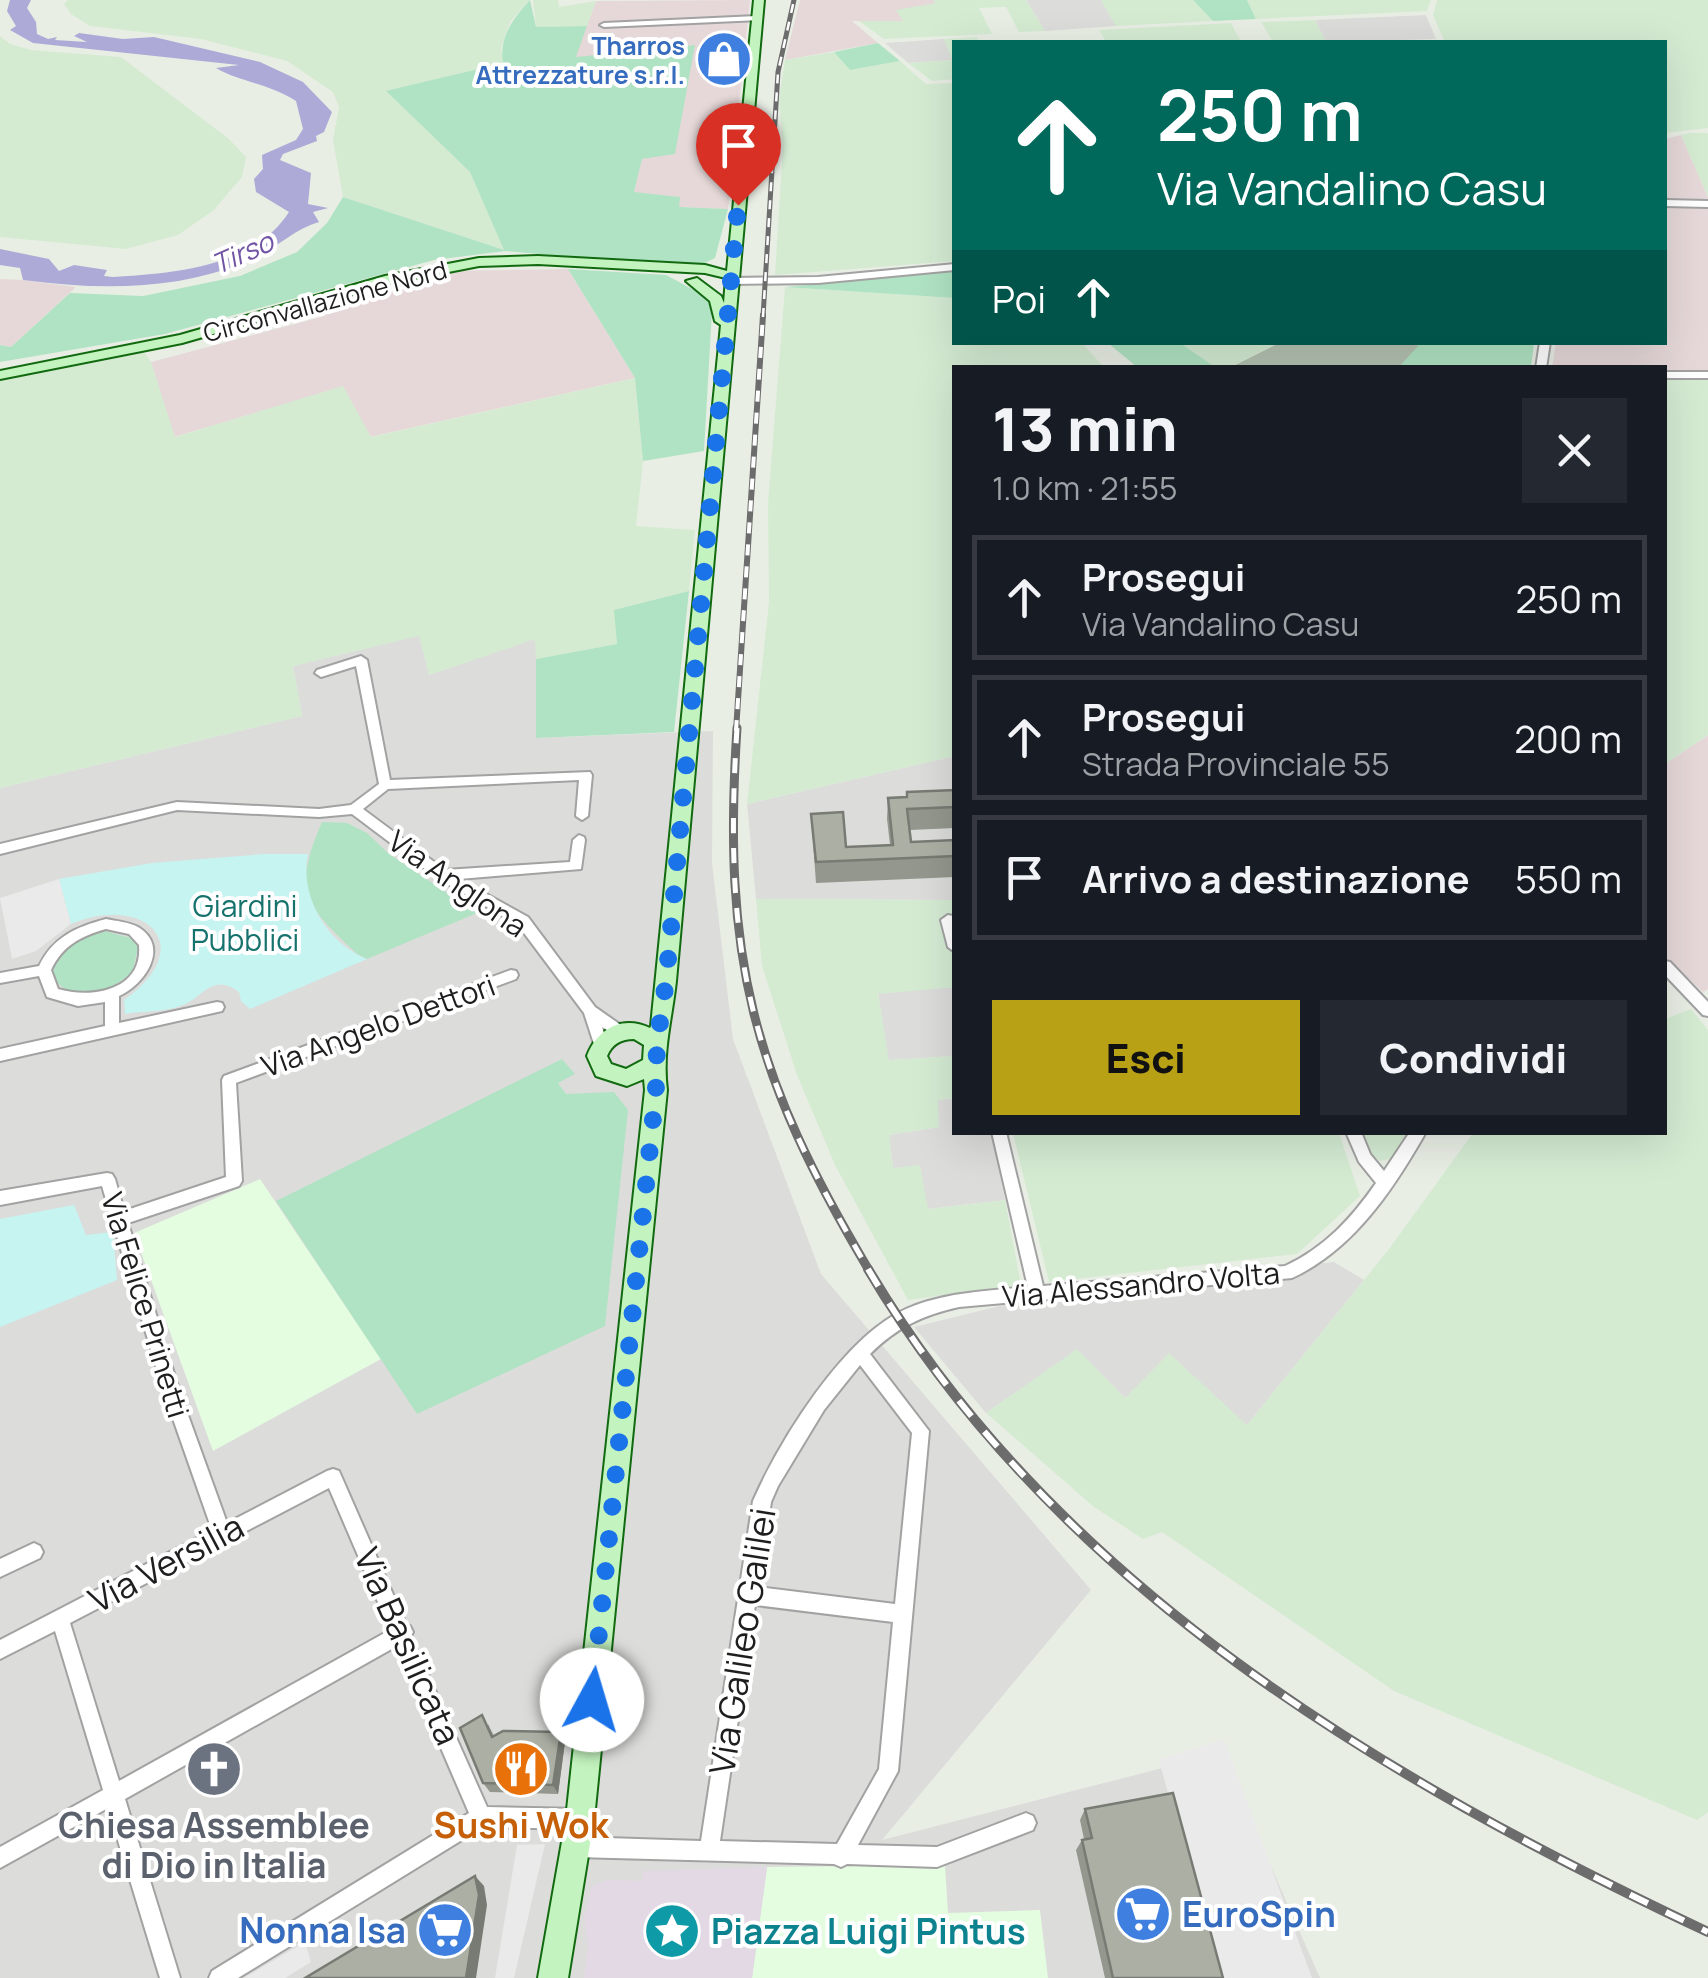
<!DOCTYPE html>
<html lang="it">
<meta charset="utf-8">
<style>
body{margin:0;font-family:Manrope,sans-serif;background:#242831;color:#f1f3f6;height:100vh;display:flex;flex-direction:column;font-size:38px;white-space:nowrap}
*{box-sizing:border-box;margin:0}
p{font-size:32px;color:#9ea1a6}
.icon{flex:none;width:55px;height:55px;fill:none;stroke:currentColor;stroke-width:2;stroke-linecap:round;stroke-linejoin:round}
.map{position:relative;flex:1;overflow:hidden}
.details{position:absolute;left:952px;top:365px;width:715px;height:770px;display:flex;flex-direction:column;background:#171b24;border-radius:0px;box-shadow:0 10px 40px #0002}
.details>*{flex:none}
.guide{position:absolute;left:952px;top:40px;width:715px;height:305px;border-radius:0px;box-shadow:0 10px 40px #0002;background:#00695c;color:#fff;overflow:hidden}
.pin{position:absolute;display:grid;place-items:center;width:85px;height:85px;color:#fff;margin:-102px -42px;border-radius:50% 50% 50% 0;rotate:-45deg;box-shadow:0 0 10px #0007}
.pin .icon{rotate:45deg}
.me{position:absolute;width:110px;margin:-55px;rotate:6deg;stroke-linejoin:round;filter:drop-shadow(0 0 8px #0008)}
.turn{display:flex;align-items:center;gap:35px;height:210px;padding:0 40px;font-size:45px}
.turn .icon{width:130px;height:130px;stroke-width:2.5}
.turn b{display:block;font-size:70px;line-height:85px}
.then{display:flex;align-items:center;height:95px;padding:0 40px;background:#0003;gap:20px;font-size:38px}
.round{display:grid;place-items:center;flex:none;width:105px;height:105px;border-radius:0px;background:#242831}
.headline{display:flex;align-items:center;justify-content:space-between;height:170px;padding:0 40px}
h1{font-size:60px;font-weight:800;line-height:75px}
.cta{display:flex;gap:20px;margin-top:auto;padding:20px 40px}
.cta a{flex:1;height:115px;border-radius:0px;background:#b8a114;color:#111;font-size:40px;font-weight:800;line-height:115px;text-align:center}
.cta a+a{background:#242831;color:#f1f3f6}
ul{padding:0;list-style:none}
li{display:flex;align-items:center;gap:30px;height:125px;margin:0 20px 15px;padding:0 20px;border:5px solid #363941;border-radius:0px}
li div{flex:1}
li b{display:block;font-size:38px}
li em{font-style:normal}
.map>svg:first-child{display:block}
</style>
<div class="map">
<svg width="1708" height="1978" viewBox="0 0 1708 1978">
<rect width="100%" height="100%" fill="#e9eee5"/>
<path fill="#dcdcdb" d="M1026 0H1101L1116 26 1045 31Z
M1426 15 1436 39 1326 42 1315 20Z
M944 39 953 60 908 63 885 43Z
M420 635 429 675 536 638V738L713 731 712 863 733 1039 821 1274 1091 1590 882 1840 1221 1753 1320 1978H0V788L302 716 293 666Z
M955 756V900L756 899 747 804Z
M955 987V1056L888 1060 878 993Z
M955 1098V1132L993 1133 1005 1200 927 1209 920 1166 893 1169 889 1135 939 1127 937 1100Z
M1334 1262 1364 1280 1247 1425 1125 1398 1077 1350 986 1413 914 1327 1040 1296Z"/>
<path fill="#e6d8d8" d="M750 0 728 209 678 207 679 197 634 193 641 159 575 57 596 1Z
M800 0H933L937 3 897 11 904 21H852L878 43 785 60Z
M1681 135 1708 197V372L1552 368 1556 343 1665 342V139Z
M568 269 635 378 370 437 343 387 174 437 151 362 325 316 321 309 444 271Z
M0 279 23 280 76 287 11 347 0 345Z
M1708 735V989L1703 992 1665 957V764Z"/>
<path fill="#e4fce0" d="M260 1179 381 1359 213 1451 134 1233Z
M945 1865 948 1913 1040 1910 1048 1978H752L767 1867Z"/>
<path fill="#b4c2b1" d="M1413 342 1419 346 1399 367 1229 368 1279 343Z"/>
<path fill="#d4ebd2" d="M68 0H530L510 22 501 48 504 62 387 92 470 172 505 251 343 197 333 140 339 107 333 92 287 61 201 39 90 26 71 14 64 4Z
M533 0H558L559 7 596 1 587 26 536 27Z
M933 0H1026L1045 31 1019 32 1006 7 979 8 992 34 884 39 859 21H903L896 10 936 3Z
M1101 0H1193L1213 21 1116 26Z
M1247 0H1431L1427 11 1256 19Z
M1437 0H1708V128L1665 133V42H1445L1433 15Z
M1315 20 1326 42H1273L1261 22Z
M1231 23 1241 42H1106L1099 30Z
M0 36 10 44 31 50 121 57 229 139 246 157 242 177 214 210 178 235 126 249 0 237Z
M977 37 979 42H955V79L932 81 908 63 952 60 944 39Z
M834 52 850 70 900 61 926 84 955 83V261L775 275 783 146 779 99 785 60Z
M1690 133H1708V197L1681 135Z
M785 287 955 298V342L1082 343 1104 367 955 368V756L747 804 769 602 768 503Z
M1180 343H1279L1229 368 1215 367Z
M143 351 151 362 175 437 343 386 371 437 635 378 643 461 636 526 695 530 689 591 615 610 617 644 536 659 535 639 429 675 419 636 293 666 302 716 0 788V378Z
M1708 379V735L1665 764V380Z
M756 899 955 900V987L878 994 889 1060 955 1056V1098L938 1100 939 1127 889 1135 893 1168 920 1165 928 1209 1005 1200 1021 1285 908 1300 835 1165 797 1075 762 966Z
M1691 1009 1708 1030V1812L1697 1820 1394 1691 1162 1532 1143 1539 1094 1507 986 1413 1077 1349 1125 1398 1169 1353 1247 1425 1389 1249 1473 1133 1665 1132V1019Z
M1013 1133H1339L1360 1196 1297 1254 1049 1282Z
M1360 1133H1412L1390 1159 1380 1161 1368 1152Z"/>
<path fill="#b0e3c3" d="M530 0 536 27 587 26 576 57 695 45 675 154 642 159 634 192 680 197 679 207 728 209 715 258 696 267 674 266 505 251 434 260 165 334 0 362V345L11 347 70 293 143 296 240 276 297 252 327 223 343 197 504 250 470 172 386 91 503 63C499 36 513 19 530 0Z
M1193 0H1247L1256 19 1213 21Z
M878 43 900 61 850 70 834 52Z
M568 269 666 275 707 297 712 311 704 451 643 461 635 378Z
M955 271V298L785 287Z
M1108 343H1180L1215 367H1137Z
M1413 343H1534L1531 367H1399L1418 346Z
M689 591 674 732 536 738V659L617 644 614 610Z
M322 822 347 823 367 833 389 854 477 913 367 959 357 954C304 904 292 892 322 822Z
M104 931 131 938 138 947 133 971C112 992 73 1007 53 977 53 948 79 936 104 931Z
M562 1059 575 1074 558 1083 566 1094 614 1092 628 1110 605 1326 417 1414 276 1201Z"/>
<path fill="#c6f4f1" d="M264 854H308C299 896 327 943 367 959L250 1009 241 1001 239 992C213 972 203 997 183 1005 167 1012 142 1011 125 1014L124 1000C201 945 144 893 71 924L59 879 152 863Z
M74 1205 86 1235 113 1232 117 1280 0 1327V1219Z"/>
<path fill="#eaeaea" d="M59 879 71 924 36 951 12 959 0 898Z
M1224 1739 1312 1978H1218L1159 1760Z
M545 1844 514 1978H495L517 1845Z
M305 1942 311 1962 285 1978H244Z"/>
<path fill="#e2d9e4" d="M767 1867 752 1978H584L588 1945 584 1917 592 1886 607 1880 642 1881 643 1871Z"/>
<path fill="#aeaad7" d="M10 0H31L27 8 36 22 37 34 48 39 57 37 55 40 87 42 74 36 79 33 123 39 154 37 260 62 303 82 332 112 324 132 316 136 317 141 283 154 280 160 311 173 308 204 328 208 313 212 319 222C293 229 273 252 246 262 174 291 98 290 23 280L20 268 0 265V249L49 259 59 271 74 265 107 270 104 276 113 277C173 273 253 268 289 212L256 192 254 179 263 169 262 155 296 140 303 129 296 101C269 83 242 83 216 68L239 65 33 43 10 30 16 26 7 11Z"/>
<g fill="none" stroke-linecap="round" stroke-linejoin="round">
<g stroke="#a2a2a2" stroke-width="4">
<path id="minor" d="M757 16 760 20 604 27 600 25 604 23Z
M1665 200 1708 201V207L1665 206Z
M955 264V270L818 283 731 284 727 281 731 278 818 277Z
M1540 342H1550L1546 368H1536Z
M1665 372H1708V378H1665Z
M361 656 367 660 390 780 590 772 592 775 588 816 582 820 576 816 579 780 388 789 363 809 445 870 570 862 573 840 579 835 584 837 585 840 581 869 459 879 528 917 595 1007 625 1028 627 1032 625 1036 620 1038 602 1027 608 1046 606 1050H596L584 1013 518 925 437 878 352 814 319 817 177 810 0 854V844L177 802 319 809 351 805 379 784 356 666 321 677 315 673 317 670Z
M948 915 953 916 955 921V952L948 947 941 920Z
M106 919C116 921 129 922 138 927 171 947 144 985 119 996V1023L217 1002 222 1003 224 1007 222 1011 0 1061V1049L105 1026V1002L78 1006 47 997 39 976 0 983V973L39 966C53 937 76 927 106 919ZM106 929 129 934 139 945C143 990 92 999 58 989L51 970C62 946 81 936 106 929Z
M1665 961 1670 962 1708 1002V1016L1703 1015 1665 975Z
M511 970 516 971 518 975 516 979 236 1083 242 1181 239 1186 128 1223 180 1393 227 1523 327 1471 333 1469 339 1471 406 1624 410 1626 413 1632 411 1636 487 1807 580 1809 587 1812 590 1819 587 1826 580 1829 483 1827 238 1978H209L212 1971 469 1813 397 1646 125 1799 180 1978H160L108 1808 0 1868V1847L103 1790 55 1631 0 1659V1640L212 1530 164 1393 102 1186 0 1205V1191L107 1173 112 1174 115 1179 124 1211 226 1177 222 1080 224 1076ZM329 1488 390 1630 119 1781 70 1623Z
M992 1132H1006L1043 1286 1285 1266C1324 1248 1352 1218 1376 1183L1359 1162 1346 1132H1361L1370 1154 1384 1171 1410 1132H1426C1393 1190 1353 1250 1292 1278L959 1307C923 1315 897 1327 870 1354L929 1431 898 1771 858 1845 937 1847 1026 1813 1033 1816 1036 1823 1033 1830 937 1867 847 1864 841 1867 834 1864 575 1857 568 1854 565 1847 568 1840 575 1837 701 1841 753 1501C780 1440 844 1336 906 1309 945 1292 986 1291 1028 1287ZM860 1365 912 1433 895 1604 758 1587 771 1502 778 1486 824 1410ZM755 1605 893 1622 879 1769 837 1844 720 1841Z
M34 1543 40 1546 43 1552 40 1558 0 1577V1559Z"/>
</g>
<g stroke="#126a10" stroke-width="4">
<path id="secondary" d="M754 0H764L676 981C672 1019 662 1051 667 1090L594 1819 568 1978H538L566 1819 645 1090 644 1079 627 1086 596 1076 587 1056C597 1029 622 1015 650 1028L651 1026 721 325 715 321 710 301 686 281 697 278 721 296 724 303 726 278 705 273 538 264 479 266 392 283 182 343 0 379V371L180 335 385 276 479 258 538 256 705 265 727 271ZM634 1039 644 1045 643 1060 626 1069 611 1064 607 1056C612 1044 621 1039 634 1039Z"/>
</g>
<use href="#minor" fill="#fff" fill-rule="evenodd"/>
<use href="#secondary" fill="#c3f3be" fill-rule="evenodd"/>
<g stroke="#6c6c6c" stroke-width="5">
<path id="rail-far3" d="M763 317 778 72 794 0"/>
</g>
<g stroke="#6c6c6c" stroke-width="6">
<path id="rail-far2" d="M736 731 763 315"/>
</g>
<g stroke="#6c6c6c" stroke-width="9">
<path id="rail-far1" d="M737 728C722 959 752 1074 870 1272"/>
</g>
<g stroke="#6c6c6c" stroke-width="10">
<path id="rail" d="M868 1269C1056 1587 1383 1779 1708 1932"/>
</g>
<use href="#rail-far3" stroke="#fff" stroke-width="2.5" stroke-dasharray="9" stroke-linecap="butt"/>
<use href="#rail-far2" stroke="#fff" stroke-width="4" stroke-dasharray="11" stroke-linecap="butt"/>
<use href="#rail-far1" stroke="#fff" stroke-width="5" stroke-dasharray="15" stroke-linecap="butt"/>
<use href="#rail" stroke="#fff" stroke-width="6" stroke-dasharray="20" stroke-linecap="butt"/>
</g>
<path fill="#94978d" d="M955 790V828L910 830 911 842 955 840V877L816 883 811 814 846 847 890 845 887 819 888 798 907 797Z
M488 1724 494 1736 565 1742 558 1794 490 1792 483 1783Z
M1085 1809 1223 1978H1105L1076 1850 1082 1840 1084 1839 1080 1820Z"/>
<path fill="#787b73" d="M561 1732 565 1742 558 1794 553 1785Z
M475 1876 484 1886 487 1905 476 1978H466Z"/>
<path fill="#acb0a4" stroke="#787b73" stroke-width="2.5" d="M955 790V807L907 809 911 842 955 840V856L816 862 811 814 843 812 846 847 893 845 888 798 907 797V792Z
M482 1715 492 1737 503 1731 561 1732 553 1785 483 1783 460 1728Z
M1173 1793 1223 1978H1113L1082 1840 1092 1838 1085 1809Z
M475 1876 479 1895 466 1978H305Z"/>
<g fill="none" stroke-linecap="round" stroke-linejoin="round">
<path stroke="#1a73e8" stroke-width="18" stroke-dasharray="0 32.4" d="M592 1700 656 1090C655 1052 660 1020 666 982L738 205"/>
</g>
<defs>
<g id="shop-disc" transform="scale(2.875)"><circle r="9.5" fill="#3f7fe0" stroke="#fff"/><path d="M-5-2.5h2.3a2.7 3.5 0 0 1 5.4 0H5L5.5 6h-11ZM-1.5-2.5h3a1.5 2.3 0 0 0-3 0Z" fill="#fff"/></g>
<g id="church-disc" transform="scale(2.875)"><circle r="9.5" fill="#6b7280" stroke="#fff"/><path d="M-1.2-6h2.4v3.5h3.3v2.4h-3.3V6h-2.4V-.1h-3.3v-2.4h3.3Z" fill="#fff"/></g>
<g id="restaurant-disc" transform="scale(2.875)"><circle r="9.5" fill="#e8710a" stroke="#fff"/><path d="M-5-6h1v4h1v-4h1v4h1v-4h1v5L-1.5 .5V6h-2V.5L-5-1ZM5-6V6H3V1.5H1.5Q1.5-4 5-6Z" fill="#fff"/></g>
<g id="supermarket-disc" transform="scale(2.875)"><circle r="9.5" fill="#3f7fe0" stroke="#fff"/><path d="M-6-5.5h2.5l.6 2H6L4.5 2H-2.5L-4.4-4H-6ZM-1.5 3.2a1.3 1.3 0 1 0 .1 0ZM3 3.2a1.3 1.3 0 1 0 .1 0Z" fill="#fff"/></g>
<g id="sight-disc" transform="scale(2.875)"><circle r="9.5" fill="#0f9aa8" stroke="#fff"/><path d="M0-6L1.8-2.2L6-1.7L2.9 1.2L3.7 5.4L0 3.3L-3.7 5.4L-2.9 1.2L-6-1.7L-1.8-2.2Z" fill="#fff"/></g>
</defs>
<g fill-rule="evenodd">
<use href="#shop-disc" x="724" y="59"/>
<use href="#church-disc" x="214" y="1769"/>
<use href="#restaurant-disc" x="521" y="1769"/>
<use href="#supermarket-disc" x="1143" y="1914"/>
<use href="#supermarket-disc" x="445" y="1930"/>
<use href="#sight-disc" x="672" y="1931"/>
</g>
<g text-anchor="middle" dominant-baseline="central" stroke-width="8" stroke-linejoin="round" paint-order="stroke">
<g font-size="25" font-weight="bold" fill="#366cbe" stroke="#fff" text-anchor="end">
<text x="685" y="45">Tharros<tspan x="685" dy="29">Attrezzature s.r.l.</tspan></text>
</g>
<g font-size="25" fill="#1e1e1e" stroke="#fff">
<text transform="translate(325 301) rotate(-15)">Circonvallazione Nord</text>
</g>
<g font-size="28" font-style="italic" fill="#7154a4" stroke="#fff">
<text transform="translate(242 252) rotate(-24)">Tirso</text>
</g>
<g font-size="30" fill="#1e1e1e" stroke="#fff">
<text transform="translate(458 883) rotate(35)">Via Anglona</text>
<text transform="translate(378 1025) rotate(-20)">Via Angelo Dettori</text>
<text transform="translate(1141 1284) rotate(-5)">Via Alessandro Volta</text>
<text transform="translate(146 1305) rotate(73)">Via Felice Prinetti</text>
</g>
<g font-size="30" fill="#16726c" stroke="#fff">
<text x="245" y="905">Giardini<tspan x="245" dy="34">Pubblici</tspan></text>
</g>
<g font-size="35" fill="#1e1e1e" stroke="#fff">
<text transform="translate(166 1563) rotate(-28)">Via Versilia</text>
<text transform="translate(742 1641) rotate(-81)">Via Galileo Galilei</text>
<text transform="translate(408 1646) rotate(66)">Via Basilicata</text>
</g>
<g font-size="35" font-weight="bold" fill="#5b616d" stroke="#fff">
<text x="214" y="1825">Chiesa Assemblee<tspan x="214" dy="40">di Dio in Italia</tspan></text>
</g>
<g font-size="35" font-weight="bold" fill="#c56008" stroke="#fff">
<text x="521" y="1825">Sushi Wok</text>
</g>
<g font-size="35" font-weight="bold" fill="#366cbe" stroke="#fff" text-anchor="start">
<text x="1182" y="1914">EuroSpin</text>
<text x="406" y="1930" text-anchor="end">Nonna Isa</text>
</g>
<g font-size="35" font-weight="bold" fill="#0d838f" stroke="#fff" text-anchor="start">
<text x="711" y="1931">Piazza Luigi Pintus</text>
</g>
</g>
</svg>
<div class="pin" style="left:738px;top:205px;background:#d93025"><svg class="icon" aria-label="arrive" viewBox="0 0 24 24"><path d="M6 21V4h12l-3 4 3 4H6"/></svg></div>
<svg class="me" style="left:592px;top:1700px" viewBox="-20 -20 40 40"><circle r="19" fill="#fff"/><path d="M0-13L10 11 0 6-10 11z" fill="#1a73e8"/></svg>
<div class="guide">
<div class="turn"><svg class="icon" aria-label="ahead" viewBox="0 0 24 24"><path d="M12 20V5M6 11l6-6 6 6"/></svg><div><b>250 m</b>Via Vandalino Casu</div></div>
<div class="then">Poi<svg class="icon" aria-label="ahead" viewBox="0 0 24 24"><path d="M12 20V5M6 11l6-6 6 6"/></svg></div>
</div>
<section class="details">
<div class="headline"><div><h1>13 min</h1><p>1.0 km · 21:55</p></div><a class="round"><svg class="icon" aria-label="close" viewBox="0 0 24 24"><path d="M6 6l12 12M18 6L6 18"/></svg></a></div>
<ul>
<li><svg class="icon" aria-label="ahead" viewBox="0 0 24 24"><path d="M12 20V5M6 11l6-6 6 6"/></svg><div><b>Prosegui</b><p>Via Vandalino Casu</p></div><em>250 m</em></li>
<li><svg class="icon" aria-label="ahead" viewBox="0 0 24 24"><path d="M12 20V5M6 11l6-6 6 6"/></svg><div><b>Prosegui</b><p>Strada Provinciale 55</p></div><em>200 m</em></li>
<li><svg class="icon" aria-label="arrive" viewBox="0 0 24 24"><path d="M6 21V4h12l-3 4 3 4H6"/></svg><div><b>Arrivo a destinazione</b></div><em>550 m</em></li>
</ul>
<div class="cta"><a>Esci</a><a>Condividi</a></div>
</section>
</div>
